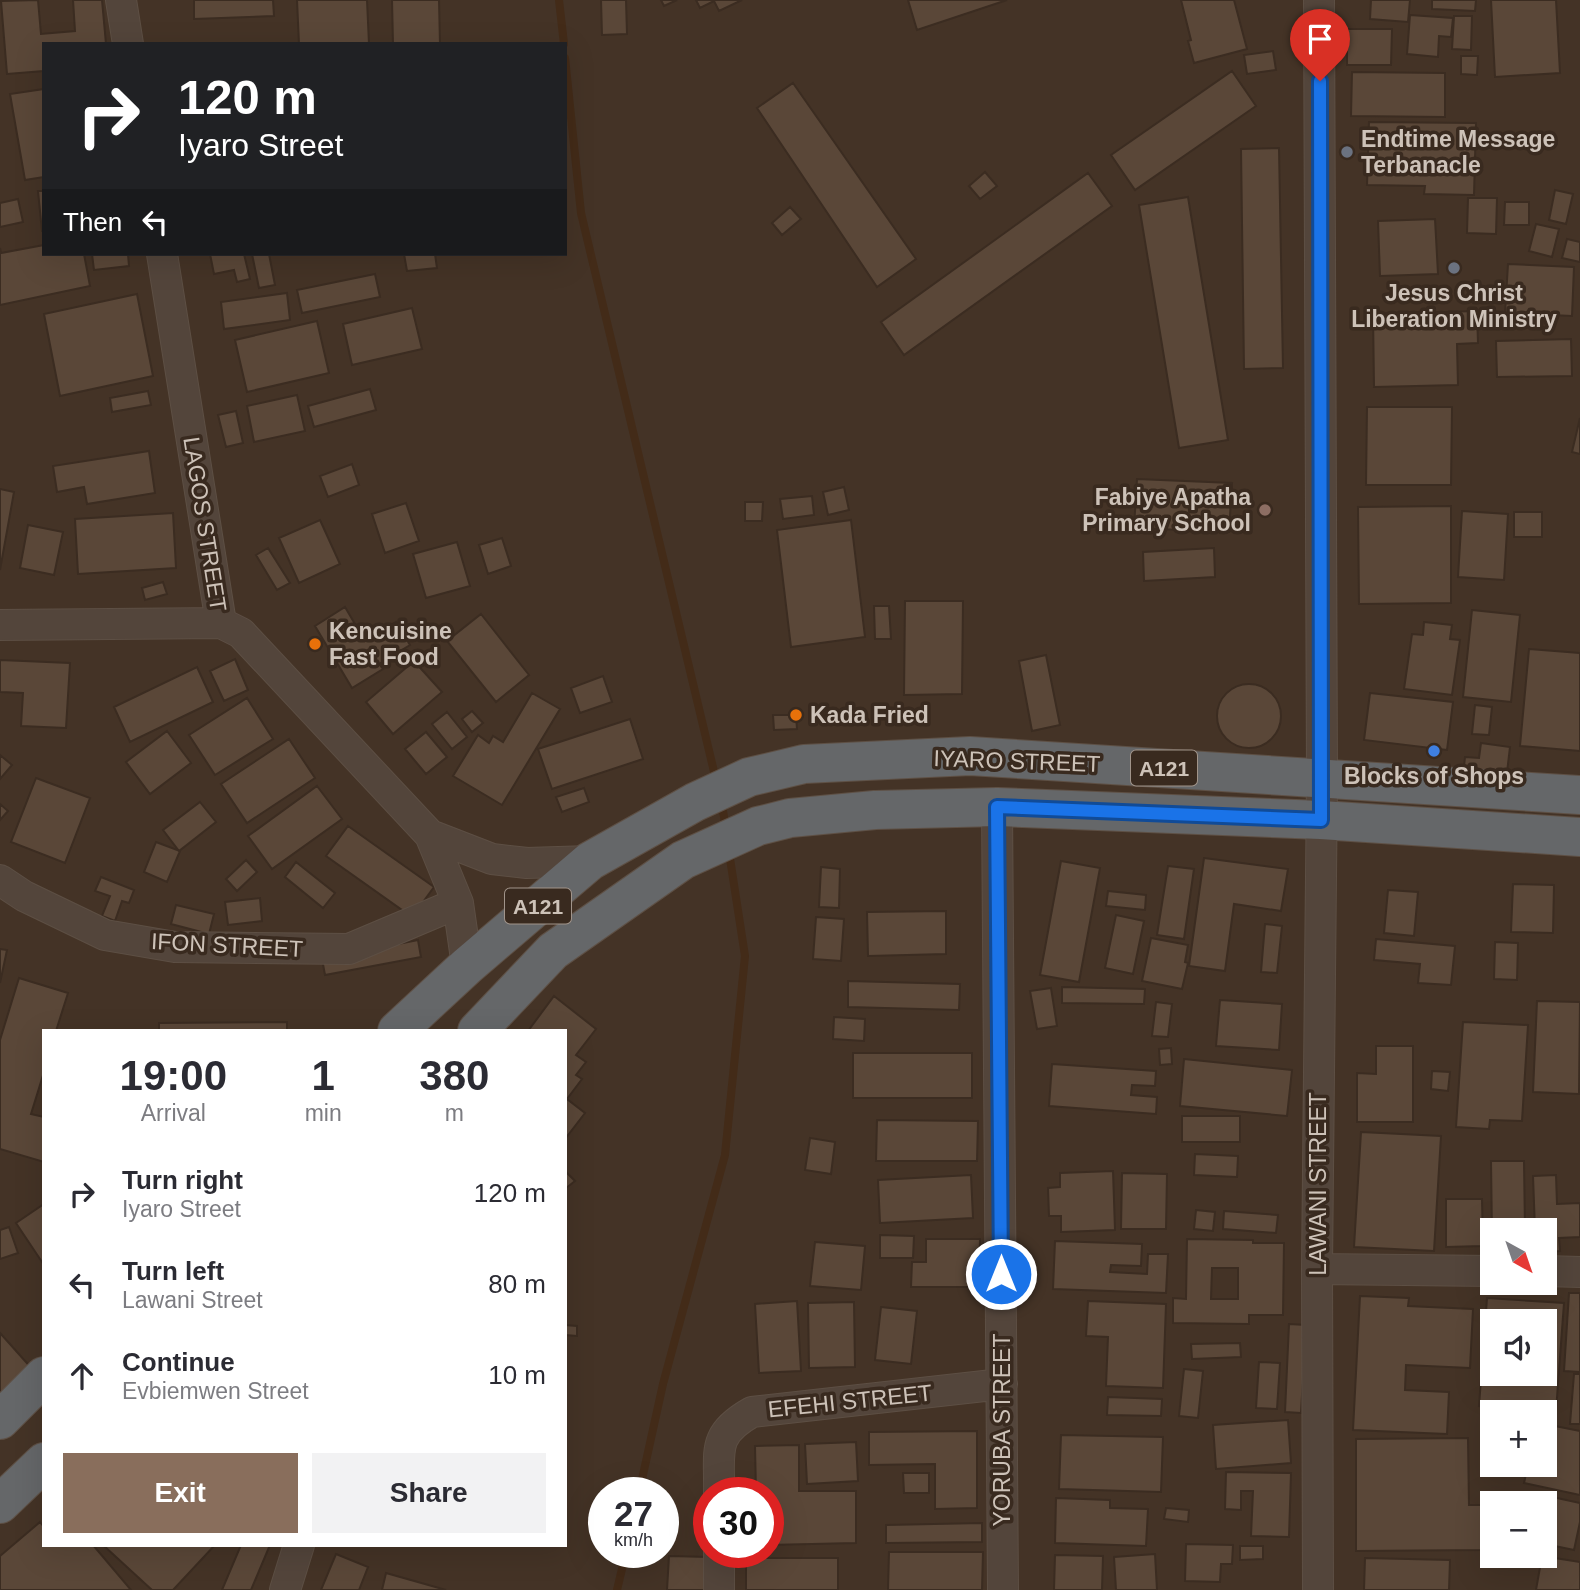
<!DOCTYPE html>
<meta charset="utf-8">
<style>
body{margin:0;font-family:Arial,sans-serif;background:#f2f2f3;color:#2b2b33;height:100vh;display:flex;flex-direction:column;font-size:26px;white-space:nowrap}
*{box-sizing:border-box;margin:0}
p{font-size:23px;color:#7c7c81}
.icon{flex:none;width:38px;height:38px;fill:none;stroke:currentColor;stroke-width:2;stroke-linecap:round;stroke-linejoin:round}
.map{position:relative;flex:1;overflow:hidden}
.sheet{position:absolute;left:42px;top:1029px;width:525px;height:518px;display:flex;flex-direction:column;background:#fff;border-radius:0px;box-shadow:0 7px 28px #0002}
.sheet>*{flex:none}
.guide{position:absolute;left:42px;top:42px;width:525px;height:214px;border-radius:0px;box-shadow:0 7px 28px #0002;background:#202124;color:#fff;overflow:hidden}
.needle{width:46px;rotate:140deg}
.buttons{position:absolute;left:1480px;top:1218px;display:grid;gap:14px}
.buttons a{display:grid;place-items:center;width:77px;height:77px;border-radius:0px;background:#fff;box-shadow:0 7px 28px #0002;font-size:35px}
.speed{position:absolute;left:588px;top:1477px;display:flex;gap:14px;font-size:35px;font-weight:700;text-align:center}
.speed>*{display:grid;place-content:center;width:91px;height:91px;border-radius:50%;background:#fff;box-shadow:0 7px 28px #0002;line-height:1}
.speed small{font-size:18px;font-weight:400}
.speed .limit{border:10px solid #d22;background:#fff;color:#111}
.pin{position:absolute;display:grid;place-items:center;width:60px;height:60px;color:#fff;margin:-72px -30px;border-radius:50% 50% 50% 0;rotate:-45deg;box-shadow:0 0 7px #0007}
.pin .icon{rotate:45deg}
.me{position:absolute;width:77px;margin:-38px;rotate:0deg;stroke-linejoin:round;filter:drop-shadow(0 0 5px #0008)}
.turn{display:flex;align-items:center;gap:24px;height:147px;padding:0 21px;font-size:32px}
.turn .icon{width:91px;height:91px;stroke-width:2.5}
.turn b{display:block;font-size:49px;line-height:60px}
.then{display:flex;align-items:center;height:66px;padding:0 21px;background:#0003;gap:14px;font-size:26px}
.eta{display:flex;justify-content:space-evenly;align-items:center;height:119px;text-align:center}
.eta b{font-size:42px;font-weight:700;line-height:49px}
.button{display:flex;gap:14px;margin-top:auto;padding:14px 21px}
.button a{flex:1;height:80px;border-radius:0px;background:#896e5c;color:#fff;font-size:28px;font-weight:700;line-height:80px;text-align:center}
.button a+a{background:#f2f2f3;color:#2b2b33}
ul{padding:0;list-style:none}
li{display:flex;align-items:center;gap:21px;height:91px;padding:0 21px}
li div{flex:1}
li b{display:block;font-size:26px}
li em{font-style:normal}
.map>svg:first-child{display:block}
</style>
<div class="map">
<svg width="1580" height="1590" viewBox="0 0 1580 1590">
<rect width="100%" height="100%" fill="#443326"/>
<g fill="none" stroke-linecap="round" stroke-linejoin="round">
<path stroke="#432b18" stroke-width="8" d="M559 0 564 44
M565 58 581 213 716 780
M721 800 726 828
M639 1493 663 1384 725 1155 745 956 729 852
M617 1590 626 1552"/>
</g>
<path fill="#5a4738" stroke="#3b2c21" stroke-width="2" fill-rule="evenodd" d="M38 0 41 34 75 31 73 0H102L106 44H44V71L7 74 1 1Z
M194 0H273L274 16 194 19Z
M297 0H367L369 44H299Z
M392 0H439L440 44H393Z
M601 0H626L627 34 602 35Z
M661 0H677L664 6Z
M696 0H742L719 11 714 1 700 8Z
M908 0H1007L917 30Z
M1181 0H1234L1247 49 1194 63 1188 41 1191 40Z
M1371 0H1410L1408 22 1370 19Z
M1432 0H1476L1475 11 1432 9Z
M1491 0H1556L1560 73 1495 77Z
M1410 15 1453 18 1451 37 1439 36 1438 57 1407 54Z
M1454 16H1472L1471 50 1452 49Z
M1347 29H1392L1391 65H1347Z
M1273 51 1276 70 1247 74 1244 55Z
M1461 56H1478L1477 75 1461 74Z
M1232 71 1256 106 1135 190 1111 155Z
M1352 72 1445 73V117L1351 116Z
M793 83 916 259 877 287 757 108Z
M44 89V177L25 180 10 94Z
M1369 122 1476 123 1474 195 1424 194 1425 186 1367 185Z
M1279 148 1283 368 1244 369 1241 149Z
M985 172 997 186 980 199 969 186Z
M1088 173 1112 206 904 355 881 322Z
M1555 190 1573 194 1566 224 1549 220Z
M38 191H44V231H42Z
M1188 197 1228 440 1179 448 1139 205Z
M1468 198H1497L1496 234 1467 233Z
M18 199 23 222 0 227V203Z
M1505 202H1529V225H1504Z
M790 207 801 219 782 235 772 223Z
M1435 219 1438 274 1380 276 1378 221Z
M1536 224 1559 229 1552 257 1529 251Z
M1567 239 1580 242V262L1562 258Z
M44 245V254H84L90 286 0 305V248L1 253Z
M92 254H128L129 266 94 270Z
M210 254H244L250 279 237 282 234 270 214 274Z
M252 254H269L275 285 259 288Z
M404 254H435L437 268 407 271Z
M1508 264 1574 267 1572 316 1505 313Z
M375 274 380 297 302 313 297 290Z
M287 293 290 320 224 329 221 302Z
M137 294 153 376 60 396 44 314Z
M412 308 422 349 352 365 343 324Z
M1477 311 1478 343 1457 344 1458 385 1374 387 1373 314Z
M317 321 329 373 247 392 235 340Z
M1571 339 1572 376 1497 377 1496 341Z
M370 389 376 410 314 427 308 406Z
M148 391 151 405 112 412 110 398Z
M297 395 305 431 254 442 247 406Z
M1367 407H1452L1451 485H1366Z
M236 411 243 443 226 447 218 415Z
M1580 418V454L1572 452Z
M149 451 155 493 87 504 84 487 57 492 53 466Z
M352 464 359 485 328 497 320 476Z
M1137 479 1232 483 1229 532 1134 528Z
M844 487 849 510 828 515 823 492Z
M0 489 14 492 0 570Z
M812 496 814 515 783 519 780 499Z
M745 502H763L762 521H745Z
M406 503 419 541 385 553 372 514Z
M1451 506V603L1359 604 1358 507Z
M1462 511 1508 514 1504 580 1458 577Z
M1514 512H1542V537H1514Z
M173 513 176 568 78 574 75 519Z
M320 520 340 564 299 583 279 538Z
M851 520 865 637 791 647 777 530Z
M28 525 63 532 54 575 20 568Z
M502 538 511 566 488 574 479 545Z
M457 542 470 586 426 598 413 554Z
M268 548 290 583 277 590 256 555Z
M1214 548 1215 577 1144 581 1143 552Z
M163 582 167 594 145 600 142 588Z
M905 601H963L962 694 904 695Z
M874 606H889L891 639H875Z
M345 607 365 641 396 622 410 645 379 664 383 669 352 688 315 626Z
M1472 610 1520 615 1511 702 1463 697Z
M481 614 529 675 496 702 447 641Z
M1424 622 1452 625 1450 639 1460 640 1452 695 1404 689 1412 634 1423 635Z
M1529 649 1580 653V751L1520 746Z
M1046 655 1060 725 1032 731 1019 661Z
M235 659 248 690 224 701 210 671Z
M0 660 70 663 66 728 21 726 23 693 0 692Z
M414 661 442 692 393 734 366 702Z
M197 667 213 702 130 742 114 707Z
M603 676 612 702 580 713 571 688Z
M1217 716a32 32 0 1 1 64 0a32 32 0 1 1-64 0Z
M532 693 560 709 502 805 453 776 478 735 489 743 493 736 503 742Z
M1370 693 1453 702 1447 750 1364 740Z
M247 698 273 739 215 775 189 735Z
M1475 705 1492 707 1489 735 1472 734Z
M472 711 483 723 472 732 462 719Z
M447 712 467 737 452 749 432 724Z
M773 715H796L797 729 774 730Z
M630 719 643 759 552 789 538 749Z
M167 731 191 763 150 794 126 762Z
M426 732 447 757 426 774 405 749Z
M289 739 315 778 247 823 221 784Z
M1481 743 1510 747 1506 781 1463 776 1465 757 1479 758Z
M0 755 12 765 0 779Z
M36 778 90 798 65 863 11 842Z
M317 786 342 819 272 869 248 836Z
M584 788 589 802 562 812 556 797Z
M200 802 216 822 179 851 163 830Z
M0 804 8 811 0 820Z
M348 826 434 887 412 917 326 856Z
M156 842 180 851 167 882 144 872Z
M1204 858 1288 869 1281 911 1234 904 1225 971 1189 966Z
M246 860 257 872 237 891 226 879Z
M1061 861 1100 868 1079 982 1040 975Z
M296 862 335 893 323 908 285 877Z
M1168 866 1194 869 1184 939 1157 935Z
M821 867 840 869 839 908 819 907Z
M101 877 134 890 129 903 122 901 115 921 102 916 110 896 95 891Z
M1513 884 1554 885 1553 933 1511 932Z
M1388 890 1418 892 1414 936 1384 933Z
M1108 891 1146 895 1145 910 1106 906Z
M260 898 262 921 228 925 225 902Z
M176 905 214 914 209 934 171 924Z
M946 911V954L868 956 867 912Z
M1116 915 1144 921 1133 974 1105 968Z
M816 917 844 919 841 961 813 959Z
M1265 924 1282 926 1277 973 1261 972Z
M1151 938 1188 945 1185 962 1188 963 1182 989 1142 981Z
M1376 939 1455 946 1451 985 1418 983 1420 964 1374 960Z
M418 940 421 957 325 975 322 959Z
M1495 942 1518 943 1517 980 1494 979Z
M0 949 7 950 0 983Z
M19 978 68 993 56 1031H44V1072L31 1114 44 1117V1162L0 1149V1040Z
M848 981 960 984 959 1010 848 1007Z
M1062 987 1145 989 1144 1004 1062 1003Z
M1051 988 1057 1026 1037 1029 1030 991Z
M554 996 596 1029 576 1055 586 1062 576 1075 582 1079 567 1099 585 1113 565 1139V1031H528Z
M1220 1000 1282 1004 1279 1050 1216 1046Z
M1537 1001 1580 1002 1579 1094 1533 1092Z
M1156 1002 1172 1004 1168 1037 1152 1036Z
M834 1017 865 1019 864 1041 833 1039Z
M287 1022V1031H159V1023Z
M1463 1022 1528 1025 1522 1121 1490 1120 1489 1129 1456 1127Z
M1376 1046H1413V1122H1357V1073L1376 1074Z
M1171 1048 1172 1064 1160 1065 1159 1049Z
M853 1053H972V1098H853Z
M1184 1059 1292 1070 1287 1116 1180 1106Z
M1052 1064 1156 1071 1155 1086 1132 1085 1131 1095 1157 1097 1156 1114 1049 1106Z
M1432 1071 1450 1072 1448 1091 1431 1089Z
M1182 1116H1240V1142H1182Z
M877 1120 978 1121 977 1161H876Z
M1361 1132 1441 1136 1434 1251 1354 1247Z
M810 1138 835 1142 831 1174 805 1170Z
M1195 1154 1238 1156 1237 1177 1194 1175Z
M1491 1161H1524L1525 1230H1493L1492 1237Z
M565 1171 575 1181 565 1189Z
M1113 1171 1115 1230 1061 1232V1216H1049L1048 1188 1060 1187V1173Z
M1122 1173 1167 1174 1166 1229H1121Z
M971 1175 973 1218 880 1223 878 1180Z
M1556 1175 1557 1204 1580 1203V1237L1559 1238 1560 1251 1545 1252V1230H1535L1533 1176Z
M1446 1199H1482L1483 1246 1446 1247Z
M44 1204V1265L16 1223Z
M1196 1210 1215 1212 1213 1231 1194 1229Z
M1224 1211 1278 1215 1276 1233 1223 1229Z
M9 1227 18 1253 0 1259V1230Z
M880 1235 914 1236 913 1258H880Z
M926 1239H980L979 1287H911L912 1262H926Z
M1187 1239 1253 1240V1243H1284L1283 1315H1249V1324L1173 1323V1298L1186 1299ZM1212 1268H1238V1299H1211Z
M1055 1241 1142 1244 1141 1266 1111 1265 1110 1272 1147 1274 1148 1254H1168L1166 1293 1053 1289Z
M815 1242 865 1246 861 1290 810 1286Z
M1569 1293H1580V1372L1564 1371Z
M1360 1296 1409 1298 1408 1306 1473 1309 1470 1368 1406 1365 1405 1390 1449 1392 1447 1434 1353 1430Z
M1487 1298 1564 1303 1556 1411 1479 1406ZM1493 1321H1545V1374H1493Z
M797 1301 801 1371 759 1373 755 1304Z
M1088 1301 1166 1304 1163 1388 1106 1386 1108 1337 1086 1336Z
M854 1302 855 1367 809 1368 808 1303Z
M881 1307 917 1311 911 1364 875 1360Z
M1289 1324 1306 1325 1301 1413 1285 1412Z
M565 1325 577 1326V1336L565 1335Z
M0 1333 34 1371 0 1402Z
M1240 1343 1241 1357 1192 1359 1191 1344Z
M1259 1362 1280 1363 1277 1409 1256 1408Z
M1184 1369 1203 1371 1198 1418 1179 1416Z
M1574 1374H1580V1424H1570Z
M1108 1397 1162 1399 1161 1416 1107 1415Z
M1288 1420 1291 1463 1216 1469 1213 1425Z
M1545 1424 1580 1431V1495L1524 1483 1528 1465H1545Z
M977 1431V1508L935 1509V1464L869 1465V1432Z
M1061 1435 1163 1437 1161 1492 1059 1489Z
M1468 1438 1469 1505H1482V1550L1356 1551V1439Z
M856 1442 858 1481 807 1484 805 1444Z
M799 1445V1491H856V1543L768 1545V1493H756L755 1446Z
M1226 1472 1291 1473 1289 1537 1251 1536 1253 1491H1241V1510L1225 1509Z
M903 1473H929V1493H904Z
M1534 1493 1580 1503V1522L1574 1550 1545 1544V1503H1532Z
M1056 1498 1110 1500V1508L1148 1509 1146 1546 1055 1543Z
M1166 1508 1189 1510 1188 1522 1164 1519Z
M40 1522 44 1527V1545H93L131 1590H0V1556Z
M982 1523V1542L886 1543V1525Z
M1186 1544 1233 1545 1232 1564H1221L1220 1582 1185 1581Z
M103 1545H215L173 1590H152Z
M241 1545H270L251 1590H222Z
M1240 1546H1263V1559L1240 1560Z
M889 1552H983L982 1590H888Z
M336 1554 368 1567 359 1590H321Z
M1155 1554 1157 1590H1116L1114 1557Z
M1055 1555 1103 1556 1102 1590H1054Z
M669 1556 709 1557 708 1590H667Z
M1542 1556 1580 1562V1590H1536Z
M746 1558H838V1590H746Z
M1365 1558 1450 1560 1449 1590H1364Z
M386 1573 446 1590H382Z"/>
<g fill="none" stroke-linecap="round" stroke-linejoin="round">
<g stroke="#5d4f44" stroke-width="32">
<path id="minor" d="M121 0 128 44
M162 254 221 623 241 633 430 835 458 903 467 966
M0 625 221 623
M997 807 1003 1590
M430 835 492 859 527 863 590 861
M0 880 24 896 105 935 175 947 349 949 458 903
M1317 1269 1493 1271
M1545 1271 1580 1272
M719 1493C720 1451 711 1435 752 1412L1002 1384
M285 1590 299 1545
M719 1590V1552
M1318 1590 1317 1269 1322 779 1319 0"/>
</g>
<g stroke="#5e5045" stroke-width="40">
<path id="trunk" d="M397 1031 467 966 590 861 695 802 749 777 804 764 970 756 1580 795
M477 1031 553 951 683 860 758 826 790 818 875 810 997 807 1321 820 1580 837
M0 1420 44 1376
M0 1504 44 1462"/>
</g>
<use href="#minor" stroke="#53453b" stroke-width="30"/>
<use href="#trunk" stroke="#656769" stroke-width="38"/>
</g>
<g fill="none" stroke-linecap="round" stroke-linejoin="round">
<g stroke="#114b97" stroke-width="18">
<path id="route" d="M1001 1274 997 807 1321 820 1320 81"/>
</g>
<use href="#route" stroke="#1a73e8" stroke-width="12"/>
</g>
<g fill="#6b7280" stroke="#392a1f" stroke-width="2.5">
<circle cx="1347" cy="152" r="7"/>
<circle cx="1454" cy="268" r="7"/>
</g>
<circle fill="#8d6e63" stroke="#392a1f" stroke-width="2.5" cx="1265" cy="510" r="7"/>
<g fill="#e8710a" stroke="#392a1f" stroke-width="2.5">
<circle cx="315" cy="644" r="7"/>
<circle cx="796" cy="715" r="7"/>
</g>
<circle fill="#3f7fe0" stroke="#392a1f" stroke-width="2.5" cx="1434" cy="751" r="7"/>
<g text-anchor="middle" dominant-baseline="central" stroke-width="7" stroke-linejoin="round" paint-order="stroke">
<g fill="#392a1f" stroke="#a1948a" stroke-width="2">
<rect x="1131" y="750.5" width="66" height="35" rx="5"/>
<rect x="505" y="888.5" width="66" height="35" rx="5"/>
</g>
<g font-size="21" font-weight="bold" fill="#cdc2b8">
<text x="1164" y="768">A121</text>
<text x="538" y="906">A121</text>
</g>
<g font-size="23" font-weight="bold" fill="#cdc2b8" stroke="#392a1f" text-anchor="start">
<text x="1361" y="139">Endtime Message<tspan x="1361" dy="26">Terbanacle</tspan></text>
<text x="1454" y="293" text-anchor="middle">Jesus Christ<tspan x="1454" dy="26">Liberation Ministry</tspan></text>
<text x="1251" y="497" text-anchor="end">Fabiye Apatha<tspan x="1251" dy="26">Primary School</tspan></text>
<text x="329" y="631">Kencuisine<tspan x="329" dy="26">Fast Food</tspan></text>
<text x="810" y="715">Kada Fried</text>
<text x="1434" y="776" text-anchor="middle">Blocks of Shops</text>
</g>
<g font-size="23" fill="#cdc2b8" stroke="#392a1f">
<text transform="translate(205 524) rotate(81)">LAGOS STREET</text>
<text transform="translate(1017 761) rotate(2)">IYARO STREET</text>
<text transform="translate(227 945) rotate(3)">IFON STREET</text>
<text transform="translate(1318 1184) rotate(-90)">LAWANI STREET</text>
<text transform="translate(850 1401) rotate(-6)">EFEHI STREET</text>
<text transform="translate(1002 1430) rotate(-90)">YORUBA STREET</text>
</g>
</g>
</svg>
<div class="buttons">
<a><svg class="needle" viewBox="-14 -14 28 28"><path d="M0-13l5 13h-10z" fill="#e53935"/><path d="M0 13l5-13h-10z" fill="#7c7c81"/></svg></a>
<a><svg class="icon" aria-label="sound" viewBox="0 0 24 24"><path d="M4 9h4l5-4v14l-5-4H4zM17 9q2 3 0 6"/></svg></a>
<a>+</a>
<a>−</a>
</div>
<div class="speed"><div>27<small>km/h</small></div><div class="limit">30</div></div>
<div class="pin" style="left:1320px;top:81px;background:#d93025"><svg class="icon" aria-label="arrive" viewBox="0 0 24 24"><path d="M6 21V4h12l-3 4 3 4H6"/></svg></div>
<svg class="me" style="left:1001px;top:1274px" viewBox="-20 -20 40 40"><circle r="17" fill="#1a73e8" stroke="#fff" stroke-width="3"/><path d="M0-11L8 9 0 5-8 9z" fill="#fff"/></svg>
<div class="guide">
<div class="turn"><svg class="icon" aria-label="right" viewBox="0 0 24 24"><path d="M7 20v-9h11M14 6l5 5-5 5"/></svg><div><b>120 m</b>Iyaro Street</div></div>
<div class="then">Then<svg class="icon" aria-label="left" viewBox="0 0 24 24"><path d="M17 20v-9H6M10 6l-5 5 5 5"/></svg></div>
</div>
<section class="sheet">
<div class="eta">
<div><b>19:00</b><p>Arrival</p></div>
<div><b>1</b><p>min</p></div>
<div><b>380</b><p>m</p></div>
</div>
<ul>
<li><svg class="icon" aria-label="right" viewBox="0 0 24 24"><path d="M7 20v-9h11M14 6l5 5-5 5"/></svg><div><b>Turn right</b><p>Iyaro Street</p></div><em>120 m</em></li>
<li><svg class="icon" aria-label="left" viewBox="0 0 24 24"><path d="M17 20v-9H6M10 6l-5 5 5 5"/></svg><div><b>Turn left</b><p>Lawani Street</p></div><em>80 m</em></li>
<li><svg class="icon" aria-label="ahead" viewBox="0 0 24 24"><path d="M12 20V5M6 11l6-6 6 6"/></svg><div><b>Continue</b><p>Evbiemwen Street</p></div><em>10 m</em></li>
</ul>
<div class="button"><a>Exit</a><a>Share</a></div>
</section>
</div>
